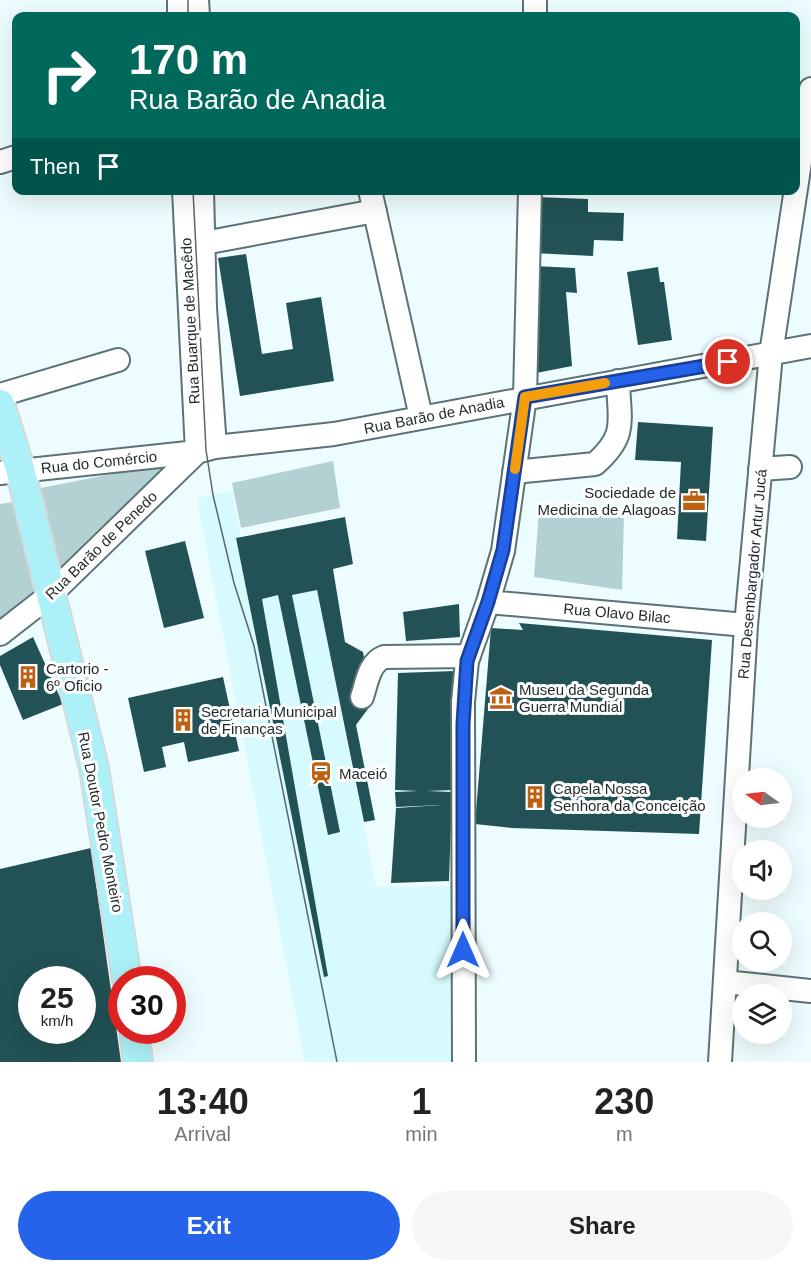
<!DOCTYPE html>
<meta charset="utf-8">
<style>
body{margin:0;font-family:Arial,sans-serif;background:#f6f6f6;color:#222;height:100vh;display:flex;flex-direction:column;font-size:22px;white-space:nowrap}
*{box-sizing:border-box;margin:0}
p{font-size:20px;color:#767676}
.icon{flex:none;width:33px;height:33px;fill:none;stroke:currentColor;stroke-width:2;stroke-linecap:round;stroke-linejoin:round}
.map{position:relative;height:1062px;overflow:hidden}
.sheet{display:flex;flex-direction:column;background:#fff;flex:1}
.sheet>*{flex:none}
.guide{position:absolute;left:12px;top:12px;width:788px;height:183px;border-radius:12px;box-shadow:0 6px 24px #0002;background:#00695c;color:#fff;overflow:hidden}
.needle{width:39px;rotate:284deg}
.tools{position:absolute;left:732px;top:768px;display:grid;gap:12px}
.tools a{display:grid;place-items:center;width:60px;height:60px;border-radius:50%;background:#fff;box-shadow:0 6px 24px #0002;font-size:30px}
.speed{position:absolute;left:18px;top:966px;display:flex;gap:12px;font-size:30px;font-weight:700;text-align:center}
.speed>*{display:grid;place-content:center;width:78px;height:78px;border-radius:50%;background:#fff;box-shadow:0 6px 24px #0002;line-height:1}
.speed small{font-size:15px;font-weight:400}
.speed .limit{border:9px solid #d22;background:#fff;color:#111}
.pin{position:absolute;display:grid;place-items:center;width:51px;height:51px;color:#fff;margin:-26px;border:3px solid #fff;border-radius:50%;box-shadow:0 2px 6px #0007}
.me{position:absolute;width:66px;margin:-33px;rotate:0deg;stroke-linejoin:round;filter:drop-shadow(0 0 4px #0008)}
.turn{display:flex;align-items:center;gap:21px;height:126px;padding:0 18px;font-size:27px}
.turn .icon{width:78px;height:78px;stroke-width:2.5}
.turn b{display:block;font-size:42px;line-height:51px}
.then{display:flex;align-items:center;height:57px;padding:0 18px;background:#0003;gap:12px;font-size:22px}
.eta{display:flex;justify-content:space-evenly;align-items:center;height:102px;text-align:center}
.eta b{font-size:36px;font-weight:800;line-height:42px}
.button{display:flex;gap:12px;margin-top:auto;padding:12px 18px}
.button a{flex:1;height:69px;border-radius:36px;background:#2563eb;color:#fff;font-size:24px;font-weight:800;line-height:69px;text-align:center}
.button a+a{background:#f6f6f6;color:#222}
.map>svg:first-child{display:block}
</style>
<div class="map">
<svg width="811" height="1062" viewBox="0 0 811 1062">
<rect width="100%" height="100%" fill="#edfcfe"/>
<path fill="#d6fafd" d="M232 491 247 572 317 590 376 887 451 886V1062H305L197 498Z"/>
<path fill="#b3d1d3" d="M187 459 61 579 36 489Z
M333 461 340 508 241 528 232 483Z
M20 501 47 595 0 626V504Z
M539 511 624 515 622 590 534 577Z"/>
<path fill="#225256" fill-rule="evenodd" d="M536 197 588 199V212L624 213 623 241 594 240 593 256 533 253Z
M246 254 262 354 293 349 286 303 321 297 334 381 240 396 218 258Z
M534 266 575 268 577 293 566 292 572 366 531 374Z
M658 267 660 282H664L672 340 638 345 627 272Z
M638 422 713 427 706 541 677 539 681 462 635 460Z
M345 517 353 564 333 569 345 642 363 652 373 702 356 725 375 820 364 822 317 590 292 595 340 832 328 835 278 595 262 599 328 976 324 977 236 538Z
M185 541 204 618 164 628 145 551Z
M459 604 460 637 406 641 403 612Z
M519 623 712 640 699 834 512 828 475 824 491 628 523 630Z
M33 637 63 704 23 720 0 665V656Z
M455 671 453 790 427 791 452 792 449 881 391 883 396 808 442 805 396 807 395 792 418 791 395 790 398 673Z
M223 677 239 751 188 762 184 742 162 747 166 767 144 772 128 698Z
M91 848 121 1062H0V869ZM32 980H82V1030H32Z"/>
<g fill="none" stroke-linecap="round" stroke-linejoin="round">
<g stroke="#5c7375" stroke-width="26">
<path id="minor" d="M179 0V16
M197 0 198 16
M535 16V0
M0 162 16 157
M184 190 197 452
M202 190 205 308 215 447
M370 190 421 417
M204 243 375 211
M0 395 118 360
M760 469 790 467
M514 472 595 464C628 435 619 421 618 381
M0 473 197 452 215 447 334 434 811 346
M488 602 746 625
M0 634 50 595 197 452
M362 697C367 682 369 663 384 657L469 656
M725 982 811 991
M464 1062 463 702 467 661 488 602 503 551 525 397 530 190
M720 1062 746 625 771 354 811 89"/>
</g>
<g stroke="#d7d8d9" stroke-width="32">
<path id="major" d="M0 404 20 469 94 768 127 980
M134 1030 138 1062"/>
</g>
<use href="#minor" stroke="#fff" stroke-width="22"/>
<use href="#major" stroke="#abf1f7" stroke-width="28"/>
<path stroke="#5b6667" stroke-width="1.5" d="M188 0V16
M193 190 206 450 213 495 234 583 254 646 337 1062"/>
</g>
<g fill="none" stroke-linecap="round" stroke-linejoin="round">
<g stroke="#184099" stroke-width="15">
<path id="route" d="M463 950V724L467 661 488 602 503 550 525 397 728 362"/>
</g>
<use href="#route" stroke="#2563eb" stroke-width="10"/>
<path stroke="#f59e0b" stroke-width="10" d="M515 469 525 397 605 383"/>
</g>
<defs>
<g id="office-bare" transform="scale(1.8)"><path d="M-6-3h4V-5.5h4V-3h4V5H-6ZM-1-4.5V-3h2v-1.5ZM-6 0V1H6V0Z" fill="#bd600f" stroke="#fff" stroke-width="2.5" paint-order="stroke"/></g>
<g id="building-bare" transform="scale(1.8)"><path d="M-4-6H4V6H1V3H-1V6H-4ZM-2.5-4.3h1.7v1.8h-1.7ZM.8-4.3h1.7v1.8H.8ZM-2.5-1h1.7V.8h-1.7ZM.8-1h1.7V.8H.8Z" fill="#bd600f" stroke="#fff" stroke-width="2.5" paint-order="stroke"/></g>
<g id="museum-bare" transform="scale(1.8)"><path d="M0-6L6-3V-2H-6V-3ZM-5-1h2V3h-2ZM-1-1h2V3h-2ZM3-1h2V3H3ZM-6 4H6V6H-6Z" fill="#bd600f" stroke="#fff" stroke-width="2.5" paint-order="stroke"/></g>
<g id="station-bare" transform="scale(1.8)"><path d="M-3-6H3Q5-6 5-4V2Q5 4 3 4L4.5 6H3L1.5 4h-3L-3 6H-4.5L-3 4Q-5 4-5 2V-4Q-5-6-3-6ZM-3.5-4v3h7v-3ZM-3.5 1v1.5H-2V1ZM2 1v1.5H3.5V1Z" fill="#bd600f" stroke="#fff" stroke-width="2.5" paint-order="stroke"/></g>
</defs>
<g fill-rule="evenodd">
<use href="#office-bare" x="694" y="501"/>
<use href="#building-bare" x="28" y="677"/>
<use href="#museum-bare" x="501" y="698"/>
<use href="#building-bare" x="183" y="720"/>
<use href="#station-bare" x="321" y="773"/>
<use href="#building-bare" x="535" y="797"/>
</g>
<g text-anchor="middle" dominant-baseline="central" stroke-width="6" stroke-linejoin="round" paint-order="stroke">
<g font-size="15" fill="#1f292a" stroke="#fff">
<text transform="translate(190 321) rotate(-93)">Rua Buarque de Macêdo</text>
<text transform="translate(434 415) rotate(-11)">Rua Barão de Anadia</text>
<text transform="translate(99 462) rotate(-6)">Rua do Comércio</text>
<text transform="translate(101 545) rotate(-44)">Rua Barão de Penedo</text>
<text transform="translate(752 574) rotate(-85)">Rua Desembargador Artur Jucá</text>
<text transform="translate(617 613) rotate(5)">Rua Olavo Bilac</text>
<text transform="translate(101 822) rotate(79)">Rua Doutor Pedro Monteiro</text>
</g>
<g font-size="15" fill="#1f292a" stroke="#fff" text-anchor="start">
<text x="676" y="492" text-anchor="end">Sociedade de<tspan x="676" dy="17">Medicina de Alagoas</tspan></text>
<text x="46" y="668">Cartorio -<tspan x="46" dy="17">6º Oficio</tspan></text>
<text x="519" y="689">Museu da Segunda<tspan x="519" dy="17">Guerra Mundial</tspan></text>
<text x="201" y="711">Secretaria Municipal<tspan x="201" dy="17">de Finanças</tspan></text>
<text x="339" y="773">Maceió</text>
<text x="553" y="788">Capela Nossa<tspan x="553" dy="17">Senhora da Conceição</tspan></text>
</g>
</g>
</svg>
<div class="tools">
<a><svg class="needle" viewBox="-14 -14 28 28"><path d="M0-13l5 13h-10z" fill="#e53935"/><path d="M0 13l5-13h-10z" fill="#767676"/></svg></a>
<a><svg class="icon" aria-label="sound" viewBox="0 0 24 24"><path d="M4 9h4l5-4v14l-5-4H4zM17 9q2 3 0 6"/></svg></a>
<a><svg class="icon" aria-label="search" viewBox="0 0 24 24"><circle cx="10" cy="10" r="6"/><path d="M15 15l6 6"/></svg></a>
<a><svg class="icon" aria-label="layers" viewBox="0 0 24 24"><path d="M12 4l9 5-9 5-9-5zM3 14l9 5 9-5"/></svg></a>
</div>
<div class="speed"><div>25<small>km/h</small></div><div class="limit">30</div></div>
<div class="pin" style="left:728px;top:362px;background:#d93025"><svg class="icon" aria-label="arrive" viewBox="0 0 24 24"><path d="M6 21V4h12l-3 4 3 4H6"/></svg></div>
<svg class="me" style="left:463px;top:950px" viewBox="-20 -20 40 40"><path d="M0-17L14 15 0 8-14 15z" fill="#2563eb" stroke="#fff" stroke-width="4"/></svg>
<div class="guide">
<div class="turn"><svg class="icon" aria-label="right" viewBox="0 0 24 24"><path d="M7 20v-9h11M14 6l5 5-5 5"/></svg><div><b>170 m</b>Rua Barão de Anadia</div></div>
<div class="then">Then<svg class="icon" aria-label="arrive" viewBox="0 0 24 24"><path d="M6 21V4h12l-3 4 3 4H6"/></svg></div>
</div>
</div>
<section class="sheet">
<div class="eta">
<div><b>13:40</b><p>Arrival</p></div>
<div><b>1</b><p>min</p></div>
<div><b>230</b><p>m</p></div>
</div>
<div class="button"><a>Exit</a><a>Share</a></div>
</section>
